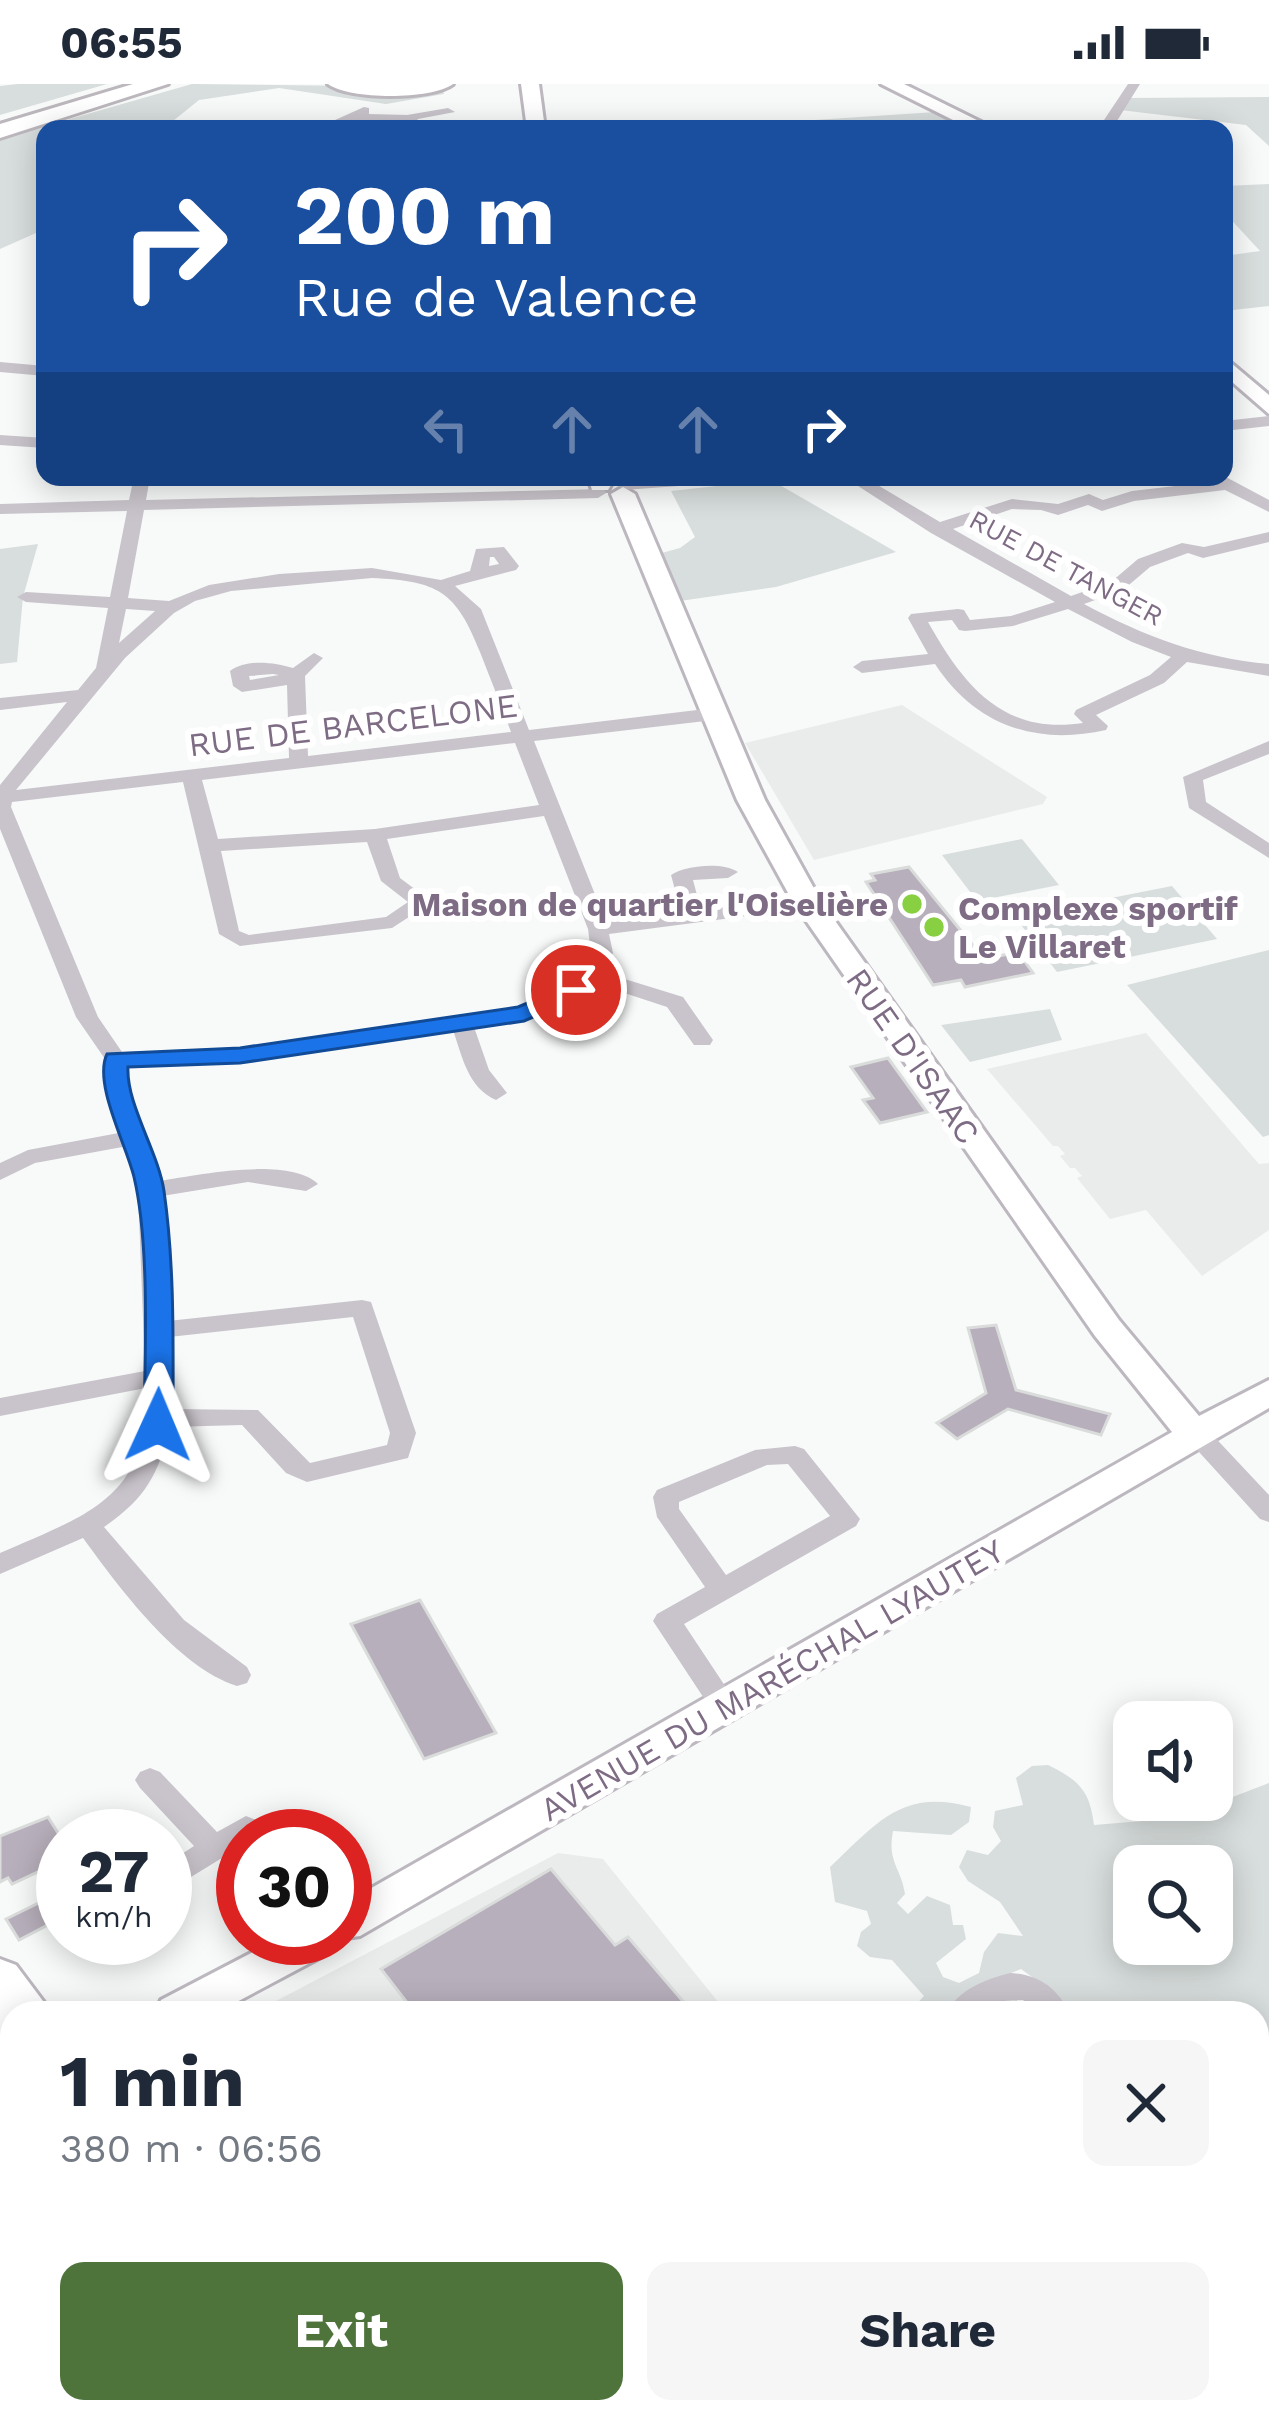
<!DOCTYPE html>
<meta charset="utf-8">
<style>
body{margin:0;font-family:"Work Sans",sans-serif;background:#f6f6f7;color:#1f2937;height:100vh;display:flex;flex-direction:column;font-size:45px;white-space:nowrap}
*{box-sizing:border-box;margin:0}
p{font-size:39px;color:#747a83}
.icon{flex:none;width:66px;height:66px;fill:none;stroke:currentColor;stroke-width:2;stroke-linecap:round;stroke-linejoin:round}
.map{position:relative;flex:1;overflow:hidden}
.details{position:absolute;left:0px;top:1917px;width:1269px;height:423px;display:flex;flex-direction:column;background:#fff;border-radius:36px 36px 0 0;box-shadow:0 6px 30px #0003}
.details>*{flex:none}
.guide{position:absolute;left:36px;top:36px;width:1197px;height:366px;border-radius:24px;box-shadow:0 6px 30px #0003;background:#1a4fa0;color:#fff;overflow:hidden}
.buttons{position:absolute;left:1113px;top:1617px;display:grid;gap:24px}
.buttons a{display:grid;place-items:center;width:120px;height:120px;border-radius:24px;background:#fff;box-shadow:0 6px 30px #0003;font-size:60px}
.speed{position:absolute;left:36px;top:1725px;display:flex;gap:24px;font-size:60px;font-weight:700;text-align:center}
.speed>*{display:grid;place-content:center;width:156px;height:156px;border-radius:50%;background:#fff;box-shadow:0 6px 30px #0003;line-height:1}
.speed small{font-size:30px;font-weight:400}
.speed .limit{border:18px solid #d22;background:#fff;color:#111}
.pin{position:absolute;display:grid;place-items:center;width:102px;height:102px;color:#fff;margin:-51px;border:6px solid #fff;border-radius:50%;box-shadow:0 3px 12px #0007}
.me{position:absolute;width:132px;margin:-66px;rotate:1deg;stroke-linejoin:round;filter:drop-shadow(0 0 9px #0008)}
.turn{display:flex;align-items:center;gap:42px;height:252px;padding:0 60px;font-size:54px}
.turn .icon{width:156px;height:156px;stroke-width:2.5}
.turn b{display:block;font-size:84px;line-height:102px}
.lanes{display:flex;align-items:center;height:114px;padding:0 60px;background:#0003;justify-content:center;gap:60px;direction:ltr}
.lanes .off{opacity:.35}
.round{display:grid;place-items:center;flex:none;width:126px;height:126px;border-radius:24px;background:#f6f6f7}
.headline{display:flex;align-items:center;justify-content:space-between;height:204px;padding:0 60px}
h1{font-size:72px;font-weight:700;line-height:90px}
.button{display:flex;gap:24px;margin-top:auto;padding:24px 60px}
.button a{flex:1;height:138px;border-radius:24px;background:#4e743c;color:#fff;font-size:48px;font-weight:700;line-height:138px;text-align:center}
.button a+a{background:#f6f6f7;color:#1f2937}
.status{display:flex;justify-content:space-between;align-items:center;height:84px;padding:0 60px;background:#fff;direction:ltr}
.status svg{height:33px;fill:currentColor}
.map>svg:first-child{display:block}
</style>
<div class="status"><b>06:55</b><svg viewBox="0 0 49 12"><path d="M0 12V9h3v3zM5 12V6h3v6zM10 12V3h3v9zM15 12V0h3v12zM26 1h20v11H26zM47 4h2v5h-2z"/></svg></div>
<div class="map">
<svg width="1269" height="2339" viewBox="0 0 1269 2339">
<rect width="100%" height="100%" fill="#f8faf9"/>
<path fill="#eaebeb" d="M902 621 1047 713 1043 720 814 776 745 659Z
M1146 949 1259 1080 1269 1079V1146L1202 1192 1146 1126 1110 1135 1077 1094 1082 1092 1075 1084H1070L1060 1072 1065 1070 1058 1062H1053L987 985Z
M558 1769 603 1775 727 1929H253Z"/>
<path fill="#d8dedd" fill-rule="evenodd" d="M18 0H107L0 31V2Z
M192 0 442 3 444 10 386 20 279 4 199 16 163 45H45V145L0 165V55Z
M1269 13V62L1246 41 1120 26 1129 14Z
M935 28 966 42 711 43Z
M1269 100V222L1224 227V172L1260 167 1224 128V102Z
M771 396 896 468 776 503 680 517 658 470 680 464 695 453 671 407Z
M38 460 23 513 17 578 0 580V465Z
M1022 755 1059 801 977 817 942 771Z
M1172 802 1217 855 1057 888 1015 833Z
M1269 866V1051L1263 1053 1127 901Z
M1050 925 1062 956 970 978 941 941Z
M1048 1681C1079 1696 1090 1707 1094 1741L1178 1734 1269 1699V2249L1257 2234V1929H1068L1054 1909 1021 1885 975 1903 938 1929H908L924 1912 892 1876 870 1873 857 1862 861 1848 871 1840 867 1827 835 1818 830 1783C877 1739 902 1704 971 1723L969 1738 951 1751 893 1747C887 1779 901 1783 905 1810L897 1819 908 1830 927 1812 950 1821 953 1841H963L966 1855 936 1879 943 1893 959 1899 979 1889 984 1868 998 1849 1023 1852 1000 1818 968 1797 959 1783 967 1766 988 1771 1001 1757 993 1743 995 1727 1023 1721 1016 1694 1032 1682ZM1134 1782H1212V1860H1134Z"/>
<path fill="#b7afbb" stroke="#dadcdb" stroke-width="3" d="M909 783 984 875 1018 868 1033 889 965 903 961 896 933 901 866 798 875 796 871 790Z
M888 974 927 1028 880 1039 863 1016 873 1014 851 983Z
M996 1241 1016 1306 1110 1330 1101 1351 1008 1325 957 1355 937 1339 986 1309 968 1244Z
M420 1516 496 1649 424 1675 351 1540Z
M48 1733 63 1757V1776L12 1800 8 1794 0 1798V1752Z
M551 1785 615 1861 628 1853 693 1929H415L381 1885Z
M63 1807V1833L19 1856 6 1835Z"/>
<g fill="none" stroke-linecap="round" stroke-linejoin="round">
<g stroke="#bdb7bf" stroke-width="6">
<path id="secondary" d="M521 0H539L545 45H527Z
M881 0H904L995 45H971Z
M1224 273 1269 311V330L1224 291Z
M588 393H610L611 401 608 406H592Z
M623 403 635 410 765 716 821 817 1119 1236 1199 1332 1269 1296V1324L360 1852 339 1855 334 1866 216 1929H155L161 1916 280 1854H345V1819L1172 1348 1095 1252 793 818 737 716 611 410Z
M12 1987V2029L0 2033V1991Z"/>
</g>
<g stroke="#bbb6bd" stroke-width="6">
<path id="primary" d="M0 1875 16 1881 52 1929H12V1973L0 1969Z
M177 2328H231L235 2339H181Z
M261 2328H315L319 2339H265Z"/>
</g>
<g stroke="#bcb7bd" stroke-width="6">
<path id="highway" d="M133 0H168L0 54V40Z
M328 0H453C432 16 349 16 328 0Z"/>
</g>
<path fill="#c9c4cb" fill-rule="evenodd" d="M1128 0H1140L1112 45H1098Z
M364 23 369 24V30L407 31 448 24 455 28 418 35 410 45H396L401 39 352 37 333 45H315Z
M0 278 45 282V292L0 288Z
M1269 332V342L1224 347V337Z
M0 351 45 354V364L0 361Z
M1224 392 1269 416V428L1225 406 1134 417 1102 427 1088 421 1058 431 1041 426 1012 425 953 445 1071 512 1111 498 1138 475 1182 459 1204 463 1269 448V458L1203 474 1188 469 1150 483 1123 506 1084 520C1144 552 1201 574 1269 580V592L1187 578 1164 599 1096 631 1108 642 1106 646C1035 662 975 641 935 580L862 589 853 583 862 577 928 570 908 534 911 530 958 525 964 526 970 536 1011 532 1055 518 931 449 844 393H864L940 438 1012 415 1058 420 1089 410 1103 416 1132 407 1210 398 1206 393ZM1068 525 1132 558 1171 573 1150 591 1076 626 1074 630 1083 639C1003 651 964 602 928 538L952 536 959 546 965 547 1013 542Z
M134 393H150L146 416 604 405 606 409 598 414 144 426 128 514 169 517 209 501 279 490 372 484 441 496 470 487 476 465 504 463 519 482 516 486 455 502 481 525 529 646 714 624 723 630 714 636 534 657 606 838 681 828 671 791C686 781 723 778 738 788L728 794 693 796 701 826 807 812 817 818 807 824 609 850 613 869 602 888 683 913 713 956 710 961H694L667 923 594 899C565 931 514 937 474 943L489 986 507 1009 496 1016C468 1004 462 972 453 946L240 978 127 981C126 1010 151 1065 159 1097 198 1091 288 1072 318 1100L306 1107 248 1098 162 1112 168 1237 362 1216 371 1218 416 1349 408 1374 307 1398 286 1389 242 1341 170 1343C158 1391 146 1414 104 1443L184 1536 247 1583 251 1591 247 1599 237 1602C177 1583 119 1503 83 1454L0 1490V1469C86 1431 150 1415 146 1304L0 1332V1314L145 1287 138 1106 128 1062 35 1079 0 1096V1079L28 1066 124 1048 104 998 105 975 76 933 0 745V701L67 618 0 626V614L78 606 96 584 108 524 26 518 17 513 26 508 110 513 127 427 0 430V420L129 416ZM490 473H494L499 480 489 482ZM372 494C438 497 456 507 480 568 490 594 501 621 511 648L308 672 305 592 323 574 314 569 293 584C273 578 246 575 230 587L233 602 242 608 287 601 289 674 16 706 125 574 174 529 195 517 231 507ZM126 525 155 527 119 559ZM273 590 279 591 250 596 249 592ZM515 659 539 721 375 745 218 755 202 696ZM183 698 219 850 240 862 392 844 432 818 400 794 387 755 544 732 588 845 591 869 568 901 518 923 240 964 122 968 98 933 11 723 12 718ZM367 758 381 797 408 818 386 833 249 851 239 847 221 767ZM353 1233 390 1349 387 1361 310 1379 258 1326 172 1325 169 1253Z
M665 393H741L733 398 624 406 616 401 624 396Z
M1269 657V670L1203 696 1206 718 1269 759V774L1189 724 1183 693Z
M1198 1342 1207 1345 1269 1411V1438L1260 1435 1189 1357 1185 1351 1189 1345Z
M795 1362 804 1365 860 1435 856 1442 684 1540 739 1623 735 1631 725 1634 715 1631 653 1537 657 1530 705 1503 657 1433 653 1413 657 1406 755 1366ZM788 1380 830 1432 726 1491 679 1425V1418L767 1381Z
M150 1684 160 1688 217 1748 246 1732 256 1736 269 1752H243V1761L165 1809V1781L194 1762 140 1704 135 1696 140 1688Z
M1010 1889C1039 1890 1057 1904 1070 1929H1036L1023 1916 1004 1917 984 1929H946C958 1906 986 1895 1010 1889Z
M1257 2242 1269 2247V2289L1257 2285Z
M12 2260V2296L0 2300V2264Z
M862 2328H900L905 2339H867Z"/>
<use href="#secondary" fill="#fff" fill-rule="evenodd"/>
<use href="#primary" fill="#fff" fill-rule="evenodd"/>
<use href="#highway" fill="#fff" fill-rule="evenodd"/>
<path stroke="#ada6b0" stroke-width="4.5" d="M0 2093 12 2094
M235 2328 242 2339"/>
</g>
<path fill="#1a73e8" stroke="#114b97" stroke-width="3" d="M576 899 588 906 585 911 524 937 240 979 128 983C126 1020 158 1067 164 1107 175 1184 173 1264 173 1341L169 1349H148L144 1341C145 1269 150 1161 134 1093 126 1060 93 999 107 970L240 964 518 923Z"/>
<g fill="#88d042" stroke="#fff" stroke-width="4.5">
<circle cx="912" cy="820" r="12"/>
<circle cx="934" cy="843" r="12"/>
</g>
<g text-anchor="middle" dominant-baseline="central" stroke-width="12" stroke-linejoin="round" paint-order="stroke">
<g font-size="27" fill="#7e6c85" stroke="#fff">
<text transform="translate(1066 484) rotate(28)">RUE DE TANGER</text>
</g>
<g font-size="33" fill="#7e6c85" stroke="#fff">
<text transform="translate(353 641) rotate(-7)">RUE DE BARCELONE</text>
<text transform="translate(913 972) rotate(55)">RUE D'ISAAC</text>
<text transform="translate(772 1596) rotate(-30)">AVENUE DU MARÉCHAL LYAUTEY</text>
</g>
<g font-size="33" font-weight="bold" fill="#7e6c85" stroke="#fff" text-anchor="end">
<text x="888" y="820">Maison de quartier l'Oiselière</text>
<text x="958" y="824" text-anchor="start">Complexe sportif<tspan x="958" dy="38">Le Villaret</tspan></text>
</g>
</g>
</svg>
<div class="buttons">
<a><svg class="icon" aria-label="sound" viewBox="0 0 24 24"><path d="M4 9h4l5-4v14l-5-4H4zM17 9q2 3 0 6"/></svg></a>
<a><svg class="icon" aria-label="search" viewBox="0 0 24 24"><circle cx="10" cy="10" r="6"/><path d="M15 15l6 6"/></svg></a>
</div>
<div class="speed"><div>27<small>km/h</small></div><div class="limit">30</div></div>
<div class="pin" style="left:576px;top:906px;background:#d93025"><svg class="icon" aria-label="arrive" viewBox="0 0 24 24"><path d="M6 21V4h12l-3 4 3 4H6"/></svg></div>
<svg class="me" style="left:158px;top:1341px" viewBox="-20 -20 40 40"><path d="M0-17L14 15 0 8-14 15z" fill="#1a73e8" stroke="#fff" stroke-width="4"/></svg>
<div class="guide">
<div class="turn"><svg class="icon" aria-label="right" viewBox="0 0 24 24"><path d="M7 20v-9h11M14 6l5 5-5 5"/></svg><div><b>200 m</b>Rue de Valence</div></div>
<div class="lanes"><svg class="icon off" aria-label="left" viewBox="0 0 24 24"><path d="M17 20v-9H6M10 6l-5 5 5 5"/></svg><svg class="icon off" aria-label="ahead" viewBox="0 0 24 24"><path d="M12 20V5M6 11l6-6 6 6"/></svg><svg class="icon off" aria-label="ahead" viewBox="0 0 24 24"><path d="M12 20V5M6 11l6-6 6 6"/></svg><svg class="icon" aria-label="right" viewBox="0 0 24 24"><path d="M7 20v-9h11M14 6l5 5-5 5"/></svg></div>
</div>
<section class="details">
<div class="headline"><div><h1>1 min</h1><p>380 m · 06:56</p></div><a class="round"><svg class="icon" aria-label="close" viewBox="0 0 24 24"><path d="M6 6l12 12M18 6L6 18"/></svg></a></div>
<div class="button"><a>Exit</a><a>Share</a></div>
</section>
</div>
